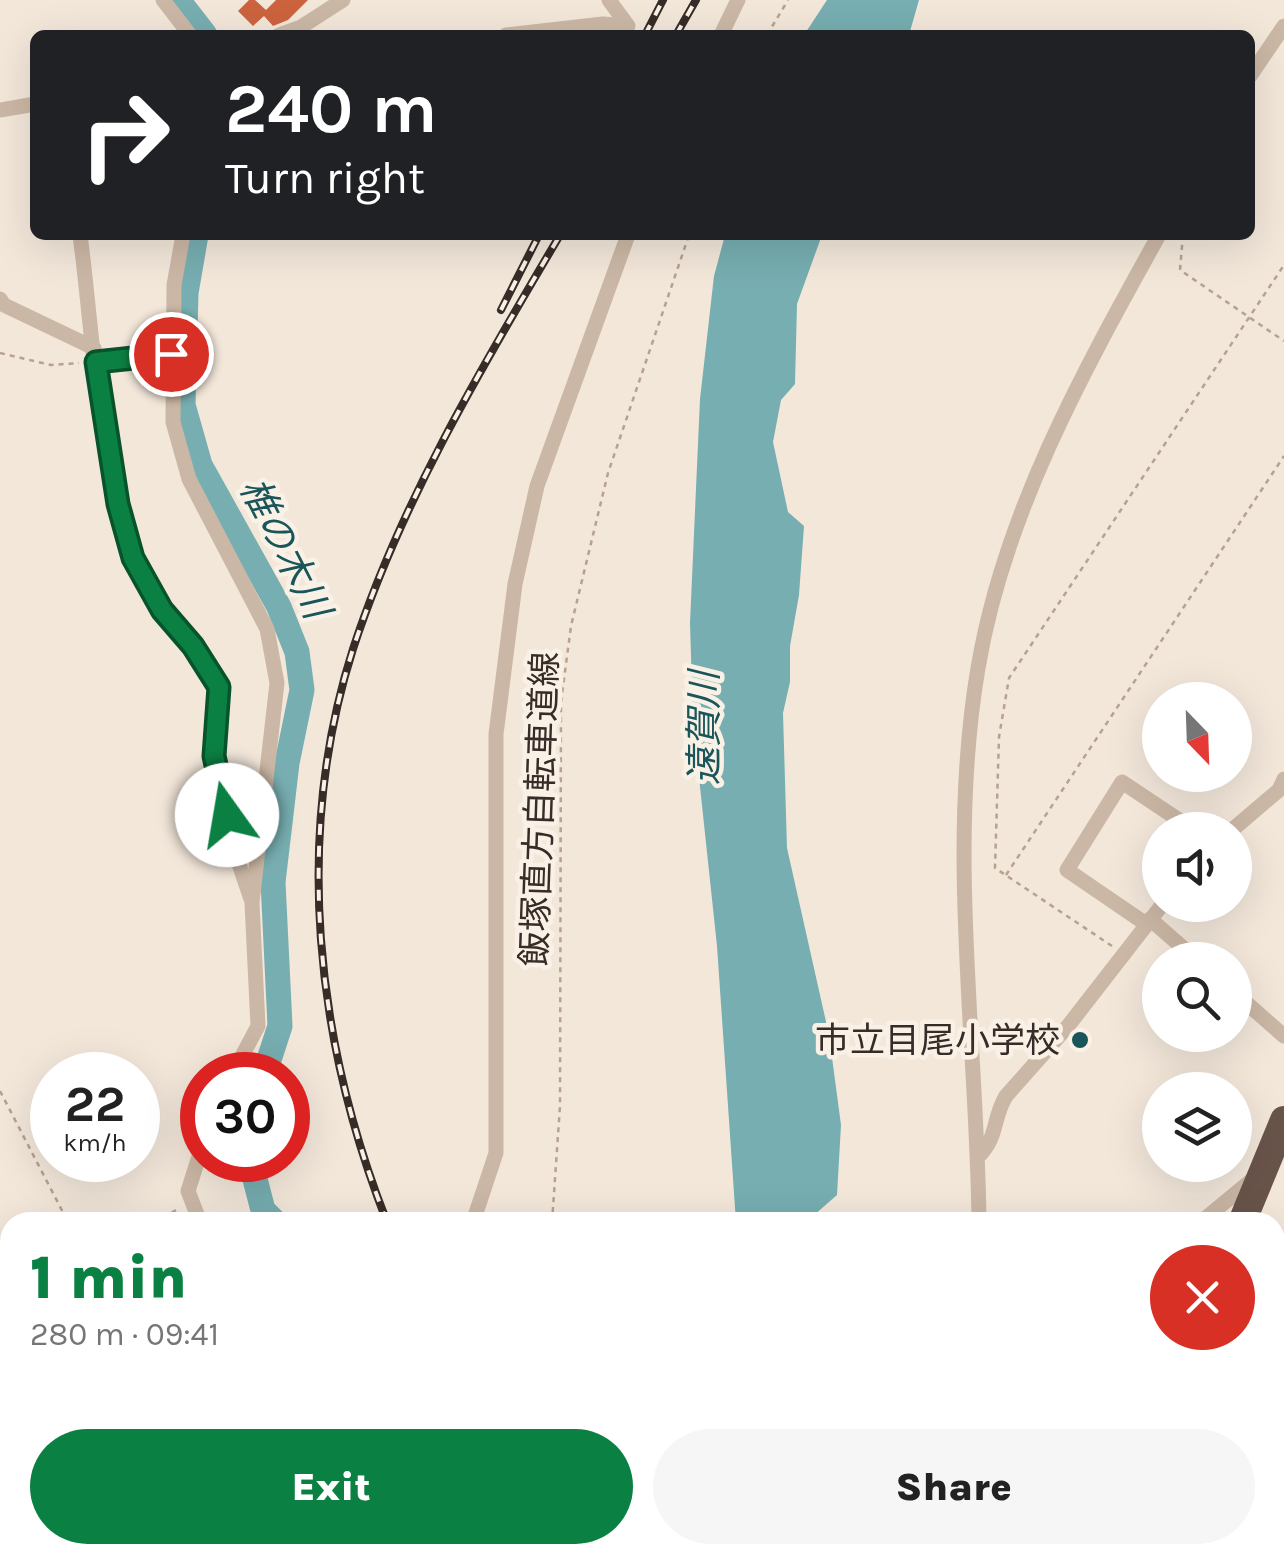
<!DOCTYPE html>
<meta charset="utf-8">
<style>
body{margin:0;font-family:Karla,"Noto Sans JP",sans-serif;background:#f6f6f6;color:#222;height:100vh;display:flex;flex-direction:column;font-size:38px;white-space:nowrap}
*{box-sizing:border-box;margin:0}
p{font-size:32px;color:#767676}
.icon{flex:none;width:55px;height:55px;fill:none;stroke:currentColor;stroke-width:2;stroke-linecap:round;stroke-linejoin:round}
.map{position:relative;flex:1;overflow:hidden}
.side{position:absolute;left:0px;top:1212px;width:1285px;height:352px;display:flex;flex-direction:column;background:#fff;border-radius:30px 30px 0 0;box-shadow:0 10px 40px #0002}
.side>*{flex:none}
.banner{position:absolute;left:30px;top:30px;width:1225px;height:210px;border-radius:15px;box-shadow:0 10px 40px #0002;background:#202124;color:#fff;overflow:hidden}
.needle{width:65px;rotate:157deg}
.buttons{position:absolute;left:1142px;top:682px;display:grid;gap:20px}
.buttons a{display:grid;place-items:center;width:110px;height:110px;border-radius:50%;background:#fff;box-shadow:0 10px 40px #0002;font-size:50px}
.speed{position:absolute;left:30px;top:1052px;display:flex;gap:20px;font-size:50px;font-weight:700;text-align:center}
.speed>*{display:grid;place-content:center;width:130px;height:130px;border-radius:50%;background:#fff;box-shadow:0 10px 40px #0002;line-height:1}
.speed small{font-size:25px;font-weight:400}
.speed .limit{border:15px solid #d22;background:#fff;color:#111}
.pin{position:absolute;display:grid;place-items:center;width:85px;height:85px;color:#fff;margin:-42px;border:5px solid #fff;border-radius:50%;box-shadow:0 2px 10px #0007}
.me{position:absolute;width:110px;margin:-55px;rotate:347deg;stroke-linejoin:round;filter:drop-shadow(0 0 8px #0008)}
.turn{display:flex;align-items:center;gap:35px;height:210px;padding:0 30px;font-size:45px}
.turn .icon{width:130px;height:130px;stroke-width:2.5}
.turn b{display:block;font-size:70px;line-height:85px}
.round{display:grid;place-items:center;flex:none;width:105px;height:105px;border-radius:52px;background:#f6f6f6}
.summary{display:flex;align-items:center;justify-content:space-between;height:170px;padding:0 30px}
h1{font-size:60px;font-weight:800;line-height:75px;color:#0b8043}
.action{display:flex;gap:20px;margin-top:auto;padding:20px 30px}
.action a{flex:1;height:115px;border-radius:60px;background:#0b8043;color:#fff;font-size:40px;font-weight:800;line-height:115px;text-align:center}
.action a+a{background:#f6f6f6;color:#222}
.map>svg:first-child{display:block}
</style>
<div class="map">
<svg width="1284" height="1563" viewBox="0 0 1284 1563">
<rect width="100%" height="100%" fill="#f3e7da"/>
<path fill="#77aeb1" d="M827 0H919L909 35H804Z
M725 235H822L797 304 795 384 781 400 773 442 788 512 804 526 799 595 790 646V682L783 713 787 848 829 1035 841 1125 837 1195 813 1216V1222H736L717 946 693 721 690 623 700 399 714 276Z
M664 1555H776L772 1563H659Z"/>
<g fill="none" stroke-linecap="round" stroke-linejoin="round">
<path stroke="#77aeb1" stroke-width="25" d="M178 0 205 35
M196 235 186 293 183 405 200 465 279 607 297 652 302 690 287 763 273 882 280 1026 264 1075
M250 1160 263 1210 275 1222
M484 1555 488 1563"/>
</g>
<path fill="#cc633f" d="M249 0H255L266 10 276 0H308L288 20 273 26 264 16 253 26 238 11Z"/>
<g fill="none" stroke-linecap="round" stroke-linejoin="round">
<path stroke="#b7a18f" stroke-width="2.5" stroke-dasharray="5 5" stroke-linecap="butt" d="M767 35 788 0
M1183 235 1180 270 1284 341
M0 353 51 365 79 363
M1006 875 1284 456
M1112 946 995 868 999 737 1009 678 1284 265
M0 1091 68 1222
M154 1222 180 1208
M552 1222 560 1106 561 702 571 626 608 473 689 235
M0 1302 10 1297
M0 1439 10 1459
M13 1563 29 1555
M279 1563 286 1555"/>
<path stroke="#cbb7a5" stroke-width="15" d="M163 0 190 35
M279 35 301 27 343 0
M506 35 603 24 628 26 609 0
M721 35 738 0
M1250 76 1284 26
M0 110 35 104
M80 235C94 337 99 500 147 588 164 619 192 644 212 673 225 702 211 726 214 756 219 804 235 854 251 899
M183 235 174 285 173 422 189 479 267 629 277 683 252 903 258 1026 232 1075
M0 299 4 305 94 348
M96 362 171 355
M1232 830 1279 790 1284 779
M1150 919 1197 960
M1146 924 1067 870 1122 782 1194 830
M1235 993 1284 1036
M978 1157C999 1136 992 1119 1006 1096L1068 1026 1162 905
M200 1222 188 1191 202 1147
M473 1222 496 1153V734L515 584 537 486 628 235
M979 1222C977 1039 947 851 978 668 1004 513 1084 370 1159 235
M1201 1222 1253 1179
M1275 1495 1284 1500
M186 1563 192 1555
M896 1563 901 1555
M1045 1563 1047 1555"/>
<path stroke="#cbb7a5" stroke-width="20" d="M1275 1469 1284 1454
M1217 1563 1222 1555"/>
<path stroke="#69544a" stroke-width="28" d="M1242 1222 1284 1120
M1103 1563 1106 1555"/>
<g stroke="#372c27" stroke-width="8">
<path id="rail" d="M645 35 663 0
M676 35 696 0
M501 310 539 235
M387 1222C316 1042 293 837 353 649 401 502 482 367 560 235
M578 1555 583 1563"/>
</g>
<use href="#rail" stroke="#faf1e6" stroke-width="4" stroke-dasharray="11" stroke-linecap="butt"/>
</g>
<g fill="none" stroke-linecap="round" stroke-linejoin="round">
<g stroke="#07532c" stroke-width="25">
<path id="route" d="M171 354 96 362 118 504 133 558 162 610 193 646 219 687 214 756 227 815"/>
</g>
<use href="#route" stroke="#0b8043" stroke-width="18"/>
</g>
<circle fill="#1a555a" stroke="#faf1e6" stroke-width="4" cx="1080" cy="1040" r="10"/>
<g text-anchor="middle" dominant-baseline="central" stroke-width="9" stroke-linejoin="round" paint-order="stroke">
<g font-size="35" fill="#372c27" stroke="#faf1e6">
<text transform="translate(540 809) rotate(-88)">飯塚直方自転車道線</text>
</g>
<g font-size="35" fill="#372c27" stroke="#faf1e6" text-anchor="end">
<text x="1060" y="1040">市立目尾小学校</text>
</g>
<g font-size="38" font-style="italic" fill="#1a555a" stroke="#faf1e6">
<text transform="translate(285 548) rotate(63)">椎の木川</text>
<text transform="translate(704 728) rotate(-90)">遠賀川</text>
</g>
</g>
</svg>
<div class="buttons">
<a><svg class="needle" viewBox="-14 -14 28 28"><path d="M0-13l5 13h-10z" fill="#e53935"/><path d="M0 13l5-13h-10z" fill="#767676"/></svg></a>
<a><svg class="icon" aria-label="sound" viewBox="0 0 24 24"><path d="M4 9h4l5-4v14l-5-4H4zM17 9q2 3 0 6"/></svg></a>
<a><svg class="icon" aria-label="search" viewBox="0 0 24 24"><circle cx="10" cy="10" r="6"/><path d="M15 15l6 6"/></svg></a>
<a><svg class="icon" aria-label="layers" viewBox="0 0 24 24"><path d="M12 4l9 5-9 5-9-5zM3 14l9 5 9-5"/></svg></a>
</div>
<div class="speed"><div>22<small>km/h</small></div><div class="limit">30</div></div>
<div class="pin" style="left:171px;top:354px;background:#d93025"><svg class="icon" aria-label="arrive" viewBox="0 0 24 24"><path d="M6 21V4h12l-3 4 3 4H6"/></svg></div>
<svg class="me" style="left:227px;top:815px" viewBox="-20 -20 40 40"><circle r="19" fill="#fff"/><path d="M0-13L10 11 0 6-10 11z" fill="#0b8043"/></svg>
<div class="banner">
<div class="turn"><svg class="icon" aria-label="right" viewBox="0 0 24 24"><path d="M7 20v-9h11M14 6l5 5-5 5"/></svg><div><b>240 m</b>Turn right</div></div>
</div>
<section class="side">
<div class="summary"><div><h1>1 min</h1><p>280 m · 09:41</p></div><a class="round" style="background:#d93025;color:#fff"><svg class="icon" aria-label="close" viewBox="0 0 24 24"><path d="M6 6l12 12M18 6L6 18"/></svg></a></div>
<div class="action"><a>Exit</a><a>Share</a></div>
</section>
</div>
